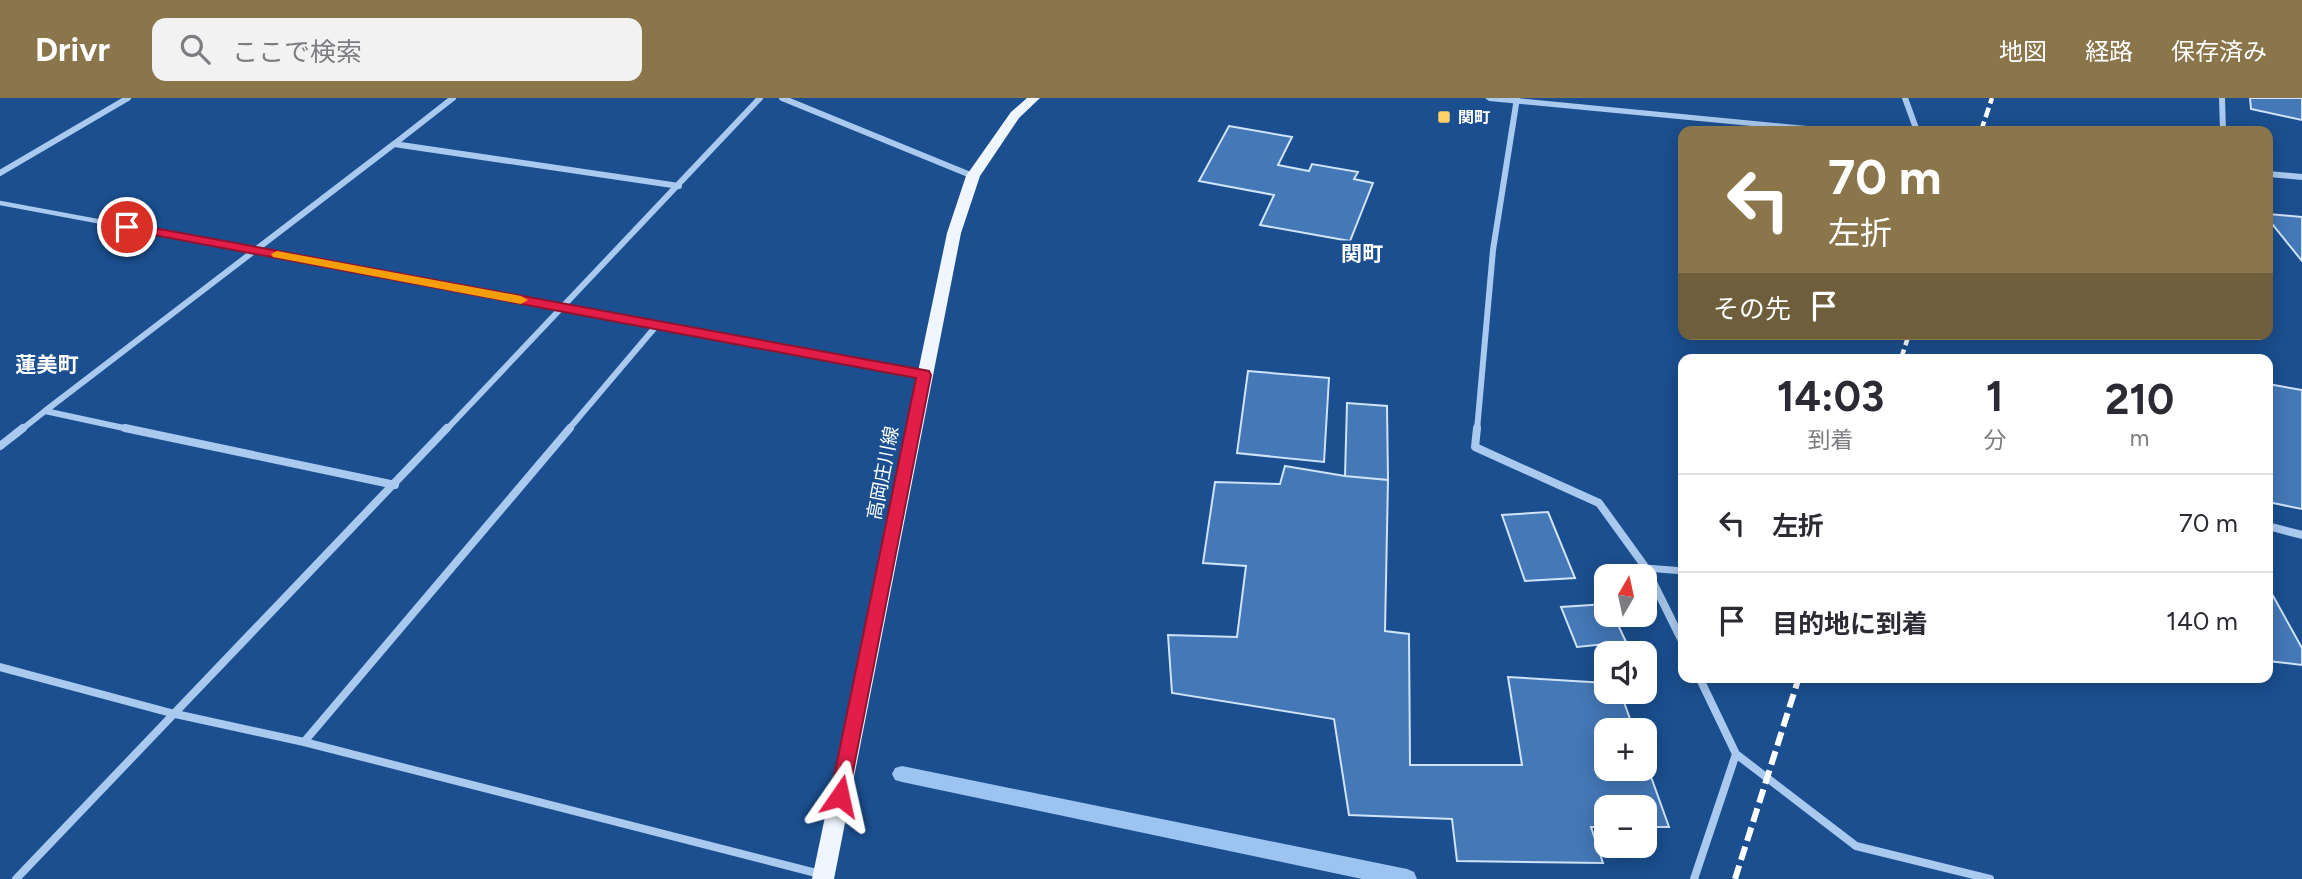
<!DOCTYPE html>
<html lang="ja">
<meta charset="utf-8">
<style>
body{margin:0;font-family:Figtree,"Noto Sans JP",sans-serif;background:#f2f2f3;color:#2b2b33;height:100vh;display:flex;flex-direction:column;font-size:26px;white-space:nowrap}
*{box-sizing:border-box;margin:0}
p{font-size:23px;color:#7c7c81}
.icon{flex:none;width:38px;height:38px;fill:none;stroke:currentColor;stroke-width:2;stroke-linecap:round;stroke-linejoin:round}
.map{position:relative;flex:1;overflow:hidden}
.panel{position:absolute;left:1678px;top:256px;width:595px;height:329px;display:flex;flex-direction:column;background:#fff;border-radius:14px;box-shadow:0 4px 18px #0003}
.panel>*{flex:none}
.hud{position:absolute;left:1678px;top:28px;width:595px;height:214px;border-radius:14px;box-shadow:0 4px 18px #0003;background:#8a764a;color:#fff;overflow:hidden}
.needle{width:46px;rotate:9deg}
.controls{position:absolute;left:1594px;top:466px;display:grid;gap:14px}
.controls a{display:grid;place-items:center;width:63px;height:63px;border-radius:14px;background:#fff;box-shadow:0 4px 18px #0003;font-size:35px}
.pin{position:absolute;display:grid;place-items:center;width:60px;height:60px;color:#fff;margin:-30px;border:4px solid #fff;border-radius:50%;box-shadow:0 2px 7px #0007}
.me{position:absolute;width:77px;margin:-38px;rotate:11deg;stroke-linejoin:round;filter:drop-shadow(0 0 5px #0008)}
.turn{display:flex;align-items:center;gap:24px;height:147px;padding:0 35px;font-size:32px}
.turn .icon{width:91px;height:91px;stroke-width:2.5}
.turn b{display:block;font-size:49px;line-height:60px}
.then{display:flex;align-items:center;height:66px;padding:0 35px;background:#0003;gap:14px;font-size:26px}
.eta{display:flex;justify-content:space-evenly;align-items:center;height:119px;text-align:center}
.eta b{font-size:42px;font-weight:700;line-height:49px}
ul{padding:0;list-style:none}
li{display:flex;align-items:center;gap:21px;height:98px;padding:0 35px;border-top:2px solid #e1e1e2}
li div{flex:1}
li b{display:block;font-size:26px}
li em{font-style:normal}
header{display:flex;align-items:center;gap:42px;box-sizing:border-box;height:98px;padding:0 35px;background:#8a764a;color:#fff}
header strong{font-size:33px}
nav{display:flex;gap:38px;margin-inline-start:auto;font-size:24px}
.search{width:490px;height:63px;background:#f2f2f3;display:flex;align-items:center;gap:18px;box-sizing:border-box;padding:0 24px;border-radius:14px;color:#7c7c81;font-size:26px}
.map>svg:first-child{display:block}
</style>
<header>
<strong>Drivr</strong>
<div class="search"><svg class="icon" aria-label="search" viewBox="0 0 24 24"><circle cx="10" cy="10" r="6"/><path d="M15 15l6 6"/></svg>ここで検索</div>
<nav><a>地図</a><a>経路</a><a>保存済み</a></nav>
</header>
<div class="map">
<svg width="2302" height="781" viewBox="0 0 2302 781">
<rect width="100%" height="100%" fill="#1b4f8f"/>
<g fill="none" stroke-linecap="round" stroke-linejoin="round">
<path fill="#9cc4f0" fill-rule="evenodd" d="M902 668 1407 771 1414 774 1417 781H1362L902 684 895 682 892 676 895 670Z"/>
</g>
<path fill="#4478b7" stroke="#cfe3fa" stroke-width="2" d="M2250 0H2302V22L2251 11Z
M1229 28 1292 39 1278 67 1309 73 1312 66 1358 74 1354 81 1373 85 1350 143 1260 127 1274 97 1199 83Z
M2268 116 2302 119V163L2268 121Z
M1248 273 1329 280 1324 364 1237 355Z
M2268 286 2302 292V411L2268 404Z
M1347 305 1387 308 1388 382 1345 378Z
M1285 368 1345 378 1388 382 1385 533 1409 536 1410 667H1522L1508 579 1606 585V593H1620L1634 632H1606V670H1645V662L1669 729H1645V709H1606V729H1591L1603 765 1457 763 1452 721 1349 717 1334 621 1172 595 1168 537 1237 539 1246 468 1203 465 1215 384 1280 386Z
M1548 414 1575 480 1525 483 1502 417Z
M2268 496H2272L2302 550V567L2268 563Z
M1606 506V516H1613L1626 544 1577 549 1561 509Z"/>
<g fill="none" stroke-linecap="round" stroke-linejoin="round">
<path stroke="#a9c9ee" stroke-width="4.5" d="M0 105 564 210"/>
<path stroke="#a9c9ee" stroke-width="7" d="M1646 470 1684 473"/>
<path stroke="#a9c9ee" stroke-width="6" d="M453 0 394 46 679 88
M782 0 973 78
M1905 0 1917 33
M2222 0 2223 33
M0 75 128 0
M564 210 924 277
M21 332 45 313
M133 332 45 313 394 46
M446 332 760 0
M568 332 657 227
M1477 332 1493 152 1517 0"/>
<path stroke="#a9c9ee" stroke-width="8" d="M125 330 395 387
M1477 330 1475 349 1599 405 1646 470 1684 547
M0 348 23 330
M2268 428 2302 437
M0 569 171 615 304 644 820 776
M1699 579 1736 656 1856 748 1990 781
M304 644 570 330
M16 781 447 330
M1694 781 1736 656"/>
<path fill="#a9c9ee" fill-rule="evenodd" d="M1485 0H1516L1828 30 1832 33H1803L1489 3Z
M2268 73 2302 76V82L2268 79Z"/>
<path fill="#f0f6ff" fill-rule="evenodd" d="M1027 0H1040L1019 20 980 78 961 135 834 781H812L947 135 966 78 1011 14Z"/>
<path stroke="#fff" stroke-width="4.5" stroke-dasharray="10 4.5" stroke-linecap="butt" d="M1981 33 1992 0
M1901 261 1909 236"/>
<path stroke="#fff" stroke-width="6" stroke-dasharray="14 6" stroke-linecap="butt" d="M1735 781 1799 579"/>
</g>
<path fill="#e11d48" stroke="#92132f" stroke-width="2" d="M127 125 929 273 931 277 847 704 840 707 833 704 830 698 916 280 122 131V126Z"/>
<path fill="#f59e0b" d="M277 153 521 198 528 202 521 206 273 159 271 156Z"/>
<rect fill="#ffd166" stroke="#1b4f8f" stroke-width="2.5" x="1437" y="12" width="14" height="14" rx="3.5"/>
<g text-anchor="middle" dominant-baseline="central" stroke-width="7" stroke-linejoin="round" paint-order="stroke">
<g font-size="16" font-weight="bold" fill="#fff" stroke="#1b4f8f" text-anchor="start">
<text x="1458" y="19">関町</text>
</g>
<g font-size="19" fill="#fff" stroke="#1b4f8f">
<text transform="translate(883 375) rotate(-79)">高岡庄川線</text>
</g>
<g font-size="21" font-weight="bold" fill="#fff" stroke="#1b4f8f">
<text x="1362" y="155">関町</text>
<text x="47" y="266">蓮美町</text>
</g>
</g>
</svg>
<div class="controls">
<a><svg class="needle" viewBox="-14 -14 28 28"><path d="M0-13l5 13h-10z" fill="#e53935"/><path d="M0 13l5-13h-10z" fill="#7c7c81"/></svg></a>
<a><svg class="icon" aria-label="sound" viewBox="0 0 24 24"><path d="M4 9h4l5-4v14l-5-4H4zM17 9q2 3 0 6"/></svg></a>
<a>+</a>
<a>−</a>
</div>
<div class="pin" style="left:127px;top:129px;background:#d93025"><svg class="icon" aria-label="arrive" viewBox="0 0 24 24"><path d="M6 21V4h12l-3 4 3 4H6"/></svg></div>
<svg class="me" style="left:840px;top:698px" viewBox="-20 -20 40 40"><path d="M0-17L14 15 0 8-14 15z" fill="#e11d48" stroke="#fff" stroke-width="4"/></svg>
<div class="hud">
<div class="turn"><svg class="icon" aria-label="left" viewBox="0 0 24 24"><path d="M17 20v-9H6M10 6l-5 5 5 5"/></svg><div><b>70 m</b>左折</div></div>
<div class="then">その先<svg class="icon" aria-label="arrive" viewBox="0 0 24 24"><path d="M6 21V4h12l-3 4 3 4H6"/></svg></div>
</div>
<section class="panel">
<div class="eta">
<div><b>14:03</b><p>到着</p></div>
<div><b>1</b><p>分</p></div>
<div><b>210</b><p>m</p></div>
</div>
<ul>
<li><svg class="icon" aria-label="left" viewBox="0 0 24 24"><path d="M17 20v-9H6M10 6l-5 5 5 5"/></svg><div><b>左折</b></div><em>70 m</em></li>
<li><svg class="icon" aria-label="arrive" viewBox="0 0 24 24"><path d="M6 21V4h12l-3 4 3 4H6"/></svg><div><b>目的地に到着</b></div><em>140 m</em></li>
</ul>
</section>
</div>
